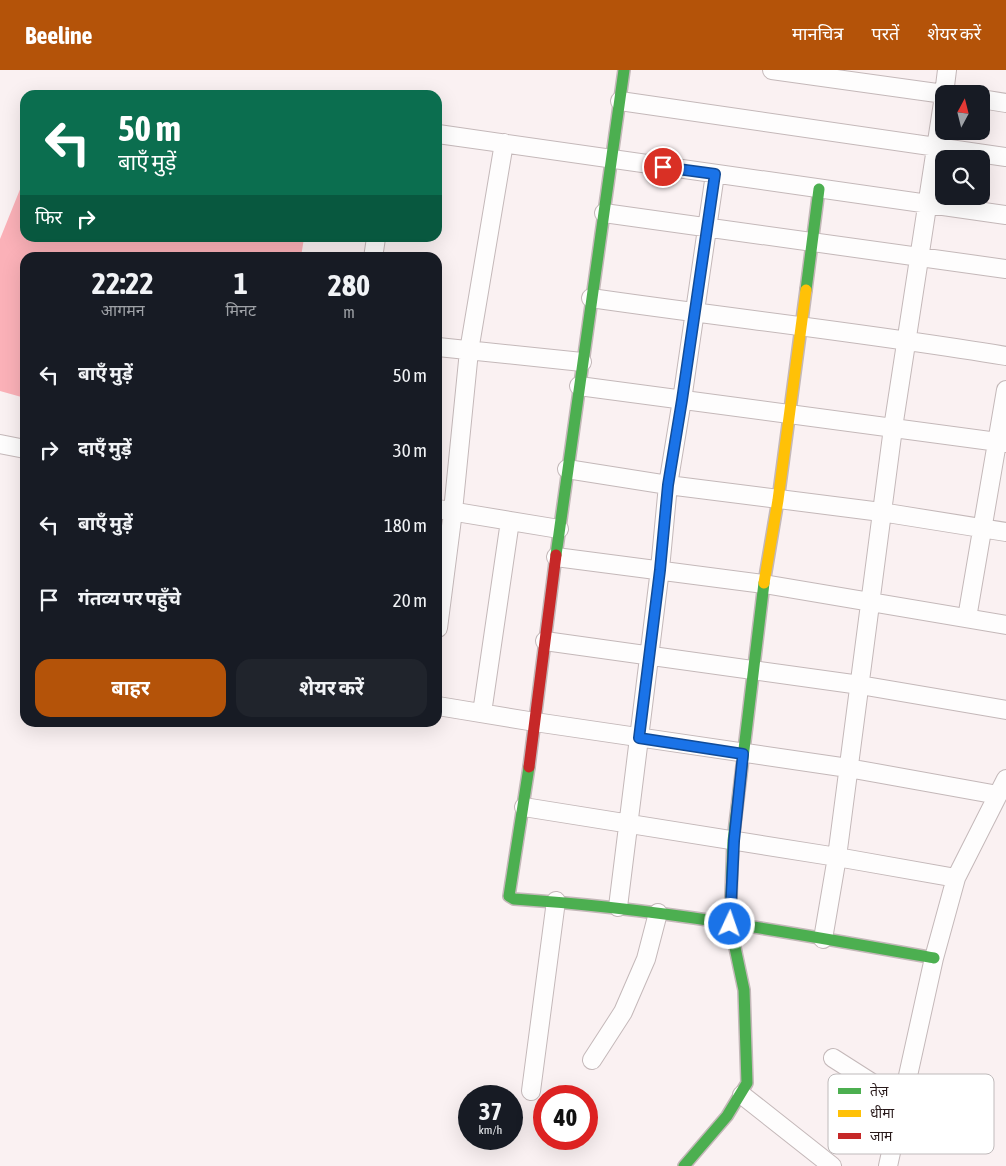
<!DOCTYPE html>
<html lang="hi">
<meta charset="utf-8">
<style>
body{margin:0;font-family:"Asap Condensed","Noto Sans Devanagari",sans-serif;background:#20242c;color:#f1f3f6;height:100vh;display:flex;flex-direction:column;font-size:19px;white-space:nowrap}
*{box-sizing:border-box;margin:0}
p{font-size:16px;color:#9ea1a6}
.icon{flex:none;width:28px;height:28px;fill:none;stroke:currentColor;stroke-width:2;stroke-linecap:round;stroke-linejoin:round}
.map{position:relative;flex:1;overflow:hidden}
.panel{position:absolute;left:20px;top:182px;width:422px;height:475px;display:flex;flex-direction:column;background:#171b24;border-radius:15px;box-shadow:0 5px 20px #0002}
.panel>*{flex:none}
.guide{position:absolute;left:20px;top:20px;width:422px;height:152px;border-radius:15px;box-shadow:0 5px 20px #0002;background:#0b6e4f;color:#fff;overflow:hidden}
.needle{width:32px;rotate:7deg}
.controls{position:absolute;left:935px;top:15px;display:grid;gap:10px}
.controls a{display:grid;place-items:center;width:55px;height:55px;border-radius:10px;background:#171b24;box-shadow:0 5px 20px #0002;font-size:25px}
.speed{position:absolute;left:458px;top:1015px;display:flex;gap:10px;font-size:25px;font-weight:700;text-align:center}
.speed>*{display:grid;place-content:center;width:65px;height:65px;border-radius:50%;background:#171b24;box-shadow:0 5px 20px #0002;line-height:1}
.speed small{font-size:12px;font-weight:400}
.speed .limit{border:8px solid #d22;background:#fff;color:#111}
.pin{position:absolute;display:grid;place-items:center;width:42px;height:42px;color:#fff;margin:-21px;border:2px solid #fff;border-radius:50%;box-shadow:0 1px 5px #0007}
.me{position:absolute;width:55px;margin:-28px;rotate:3deg;stroke-linejoin:round;filter:drop-shadow(0 0 4px #0008)}
.turn{display:flex;align-items:center;gap:18px;height:105px;padding:0 15px;font-size:22px}
.turn .icon{width:65px;height:65px;stroke-width:2.5}
.turn b{display:block;font-size:35px;line-height:42px}
.then{display:flex;align-items:center;height:48px;padding:0 15px;background:#0003;gap:10px;font-size:19px}
.eta{display:flex;justify-content:space-evenly;align-items:center;height:85px;text-align:center}
.eta b{font-size:30px;font-weight:700;line-height:35px}
.primary-button{display:flex;gap:10px;margin-top:auto;padding:10px 15px}
.primary-button a{flex:1;height:58px;border-radius:15px;background:#b45309;color:#fff;font-size:20px;font-weight:700;line-height:58px;text-align:center}
.primary-button a+a{background:#20242c;color:#f1f3f6}
ul{padding:0;list-style:none}
li{display:flex;align-items:center;gap:15px;height:75px;padding:0 15px}
li div{flex:1}
li b{display:block;font-size:19px}
li em{font-style:normal}
header{display:flex;align-items:center;gap:30px;box-sizing:border-box;height:70px;padding:0 25px;background:#b45309;color:#fff}
header strong{font-size:24px}
nav{display:flex;gap:28px;margin-inline-start:auto;font-size:18px}
.map>svg:first-child{display:block}
</style>
<header>
<strong>Beeline</strong>
<nav><a>मानचित्र</a><a>परतें</a><a>शेयर करें</a></nav>
</header>
<div class="map">
<svg width="1006" height="1096" viewBox="0 0 1006 1096">
<rect width="100%" height="100%" fill="#faf1f2"/>
<path fill="#fbb1b8" d="M25 107V168H304L301 187 25 188V328L0 321V169Z"/>
<g fill="none" stroke-linecap="round" stroke-linejoin="round">
<g stroke="#c4b8b9" stroke-width="20">
<path id="street" d="M772 0 944 24
M944 24 947 0
M981 29 1006 33
M620 31 1006 87
M438 64 1006 145
M604 143 1006 199
M373 188 376 168
M591 228C729 248 868 263 1006 286
M438 277 582 292
M579 316 1006 373
M0 374 25 379
M567 399 668 415 881 442 1006 462
M438 439 559 459
M556 487 764 514 1006 555
M967 548 1006 320
M438 558 453 441 469 281 504 73
M545 571 860 615 1006 640
M438 636 535 652 848 698 998 725
M482 643 510 451
M524 737 837 787 956 808
M618 837 660 499 668 415 682 330 715 104
M823 869 837 787 893 358 944 26
M833 988 902 1032
M592 990 623 942 646 889 658 843
M531 1021 556 831
M742 1025 832 1096
M888 1096 934 888 956 808 1006 709"/>
</g>
<g stroke="#c4b8b9" stroke-width="14">
<path id="fast" d="M806 220 819 119
M556 485 624 0
M529 697 509 826 514 829C656 838 794 863 934 888
M684 1096 727 1046 747 1013 744 920 730 854 733 771 764 513"/>
</g>
<g stroke="#c4b8b9" stroke-width="14">
<path id="slow" d="M764 513 778 430 806 220"/>
</g>
<g stroke="#c4b8b9" stroke-width="14">
<path id="jam" d="M529 697 556 485"/>
</g>
<use href="#street" stroke="#fefdfd" stroke-width="18"/>
<use href="#fast" stroke="#4caf50" stroke-width="11"/>
<use href="#slow" stroke="#ffc107" stroke-width="11"/>
<use href="#jam" stroke="#c62828" stroke-width="11"/>
</g>
<g fill="none" stroke-linecap="round" stroke-linejoin="round">
<g stroke="#114b97" stroke-width="12">
<path id="route" d="M663 97 715 104 682 330 668 415 660 500 639 668 743 684 734 771 730 854"/>
</g>
<use href="#route" stroke="#1a73e8" stroke-width="9"/>
</g>
<rect x="828" y="1004" width="166" height="80" rx="8" fill="#fff" stroke="#bfbabb" stroke-width="1"/>
<rect x="838" y="1018" width="23" height="6" fill="#4caf50"/>
<rect x="838" y="1040" width="23" height="7" fill="#ffc107"/>
<rect x="838" y="1063" width="23" height="6" fill="#c62828"/>
<g font-size="14" fill="#291a1b">
<text x="870" y="1026">तेज़</text>
<text x="870" y="1048">धीमा</text>
<text x="870" y="1071">जाम</text>
</g>
</svg>
<div class="controls">
<a><svg class="needle" viewBox="-14 -14 28 28"><path d="M0-13l5 13h-10z" fill="#e53935"/><path d="M0 13l5-13h-10z" fill="#9ea1a6"/></svg></a>
<a><svg class="icon" aria-label="search" viewBox="0 0 24 24"><circle cx="10" cy="10" r="6"/><path d="M15 15l6 6"/></svg></a>
</div>
<div class="speed"><div>37<small>km/h</small></div><div class="limit">40</div></div>
<div class="pin" style="left:663px;top:97px;background:#d93025"><svg class="icon" aria-label="arrive" viewBox="0 0 24 24"><path d="M6 21V4h12l-3 4 3 4H6"/></svg></div>
<svg class="me" style="left:730px;top:854px" viewBox="-20 -20 40 40"><circle r="17" fill="#1a73e8" stroke="#fff" stroke-width="3"/><path d="M0-11L8 9 0 5-8 9z" fill="#fff"/></svg>
<div class="guide">
<div class="turn"><svg class="icon" aria-label="left" viewBox="0 0 24 24"><path d="M17 20v-9H6M10 6l-5 5 5 5"/></svg><div><b>50 m</b>बाएँ मुड़ें</div></div>
<div class="then">फिर<svg class="icon" aria-label="right" viewBox="0 0 24 24"><path d="M7 20v-9h11M14 6l5 5-5 5"/></svg></div>
</div>
<section class="panel">
<div class="eta">
<div><b>22:22</b><p>आगमन</p></div>
<div><b>1</b><p>मिनट</p></div>
<div><b>280</b><p>m</p></div>
</div>
<ul>
<li><svg class="icon" aria-label="left" viewBox="0 0 24 24"><path d="M17 20v-9H6M10 6l-5 5 5 5"/></svg><div><b>बाएँ मुड़ें</b></div><em>50 m</em></li>
<li><svg class="icon" aria-label="right" viewBox="0 0 24 24"><path d="M7 20v-9h11M14 6l5 5-5 5"/></svg><div><b>दाएँ मुड़ें</b></div><em>30 m</em></li>
<li><svg class="icon" aria-label="left" viewBox="0 0 24 24"><path d="M17 20v-9H6M10 6l-5 5 5 5"/></svg><div><b>बाएँ मुड़ें</b></div><em>180 m</em></li>
<li><svg class="icon" aria-label="arrive" viewBox="0 0 24 24"><path d="M6 21V4h12l-3 4 3 4H6"/></svg><div><b>गंतव्य पर पहुँचे</b></div><em>20 m</em></li>
</ul>
<div class="primary-button"><a>बाहर</a><a>शेयर करें</a></div>
</section>
</div>
